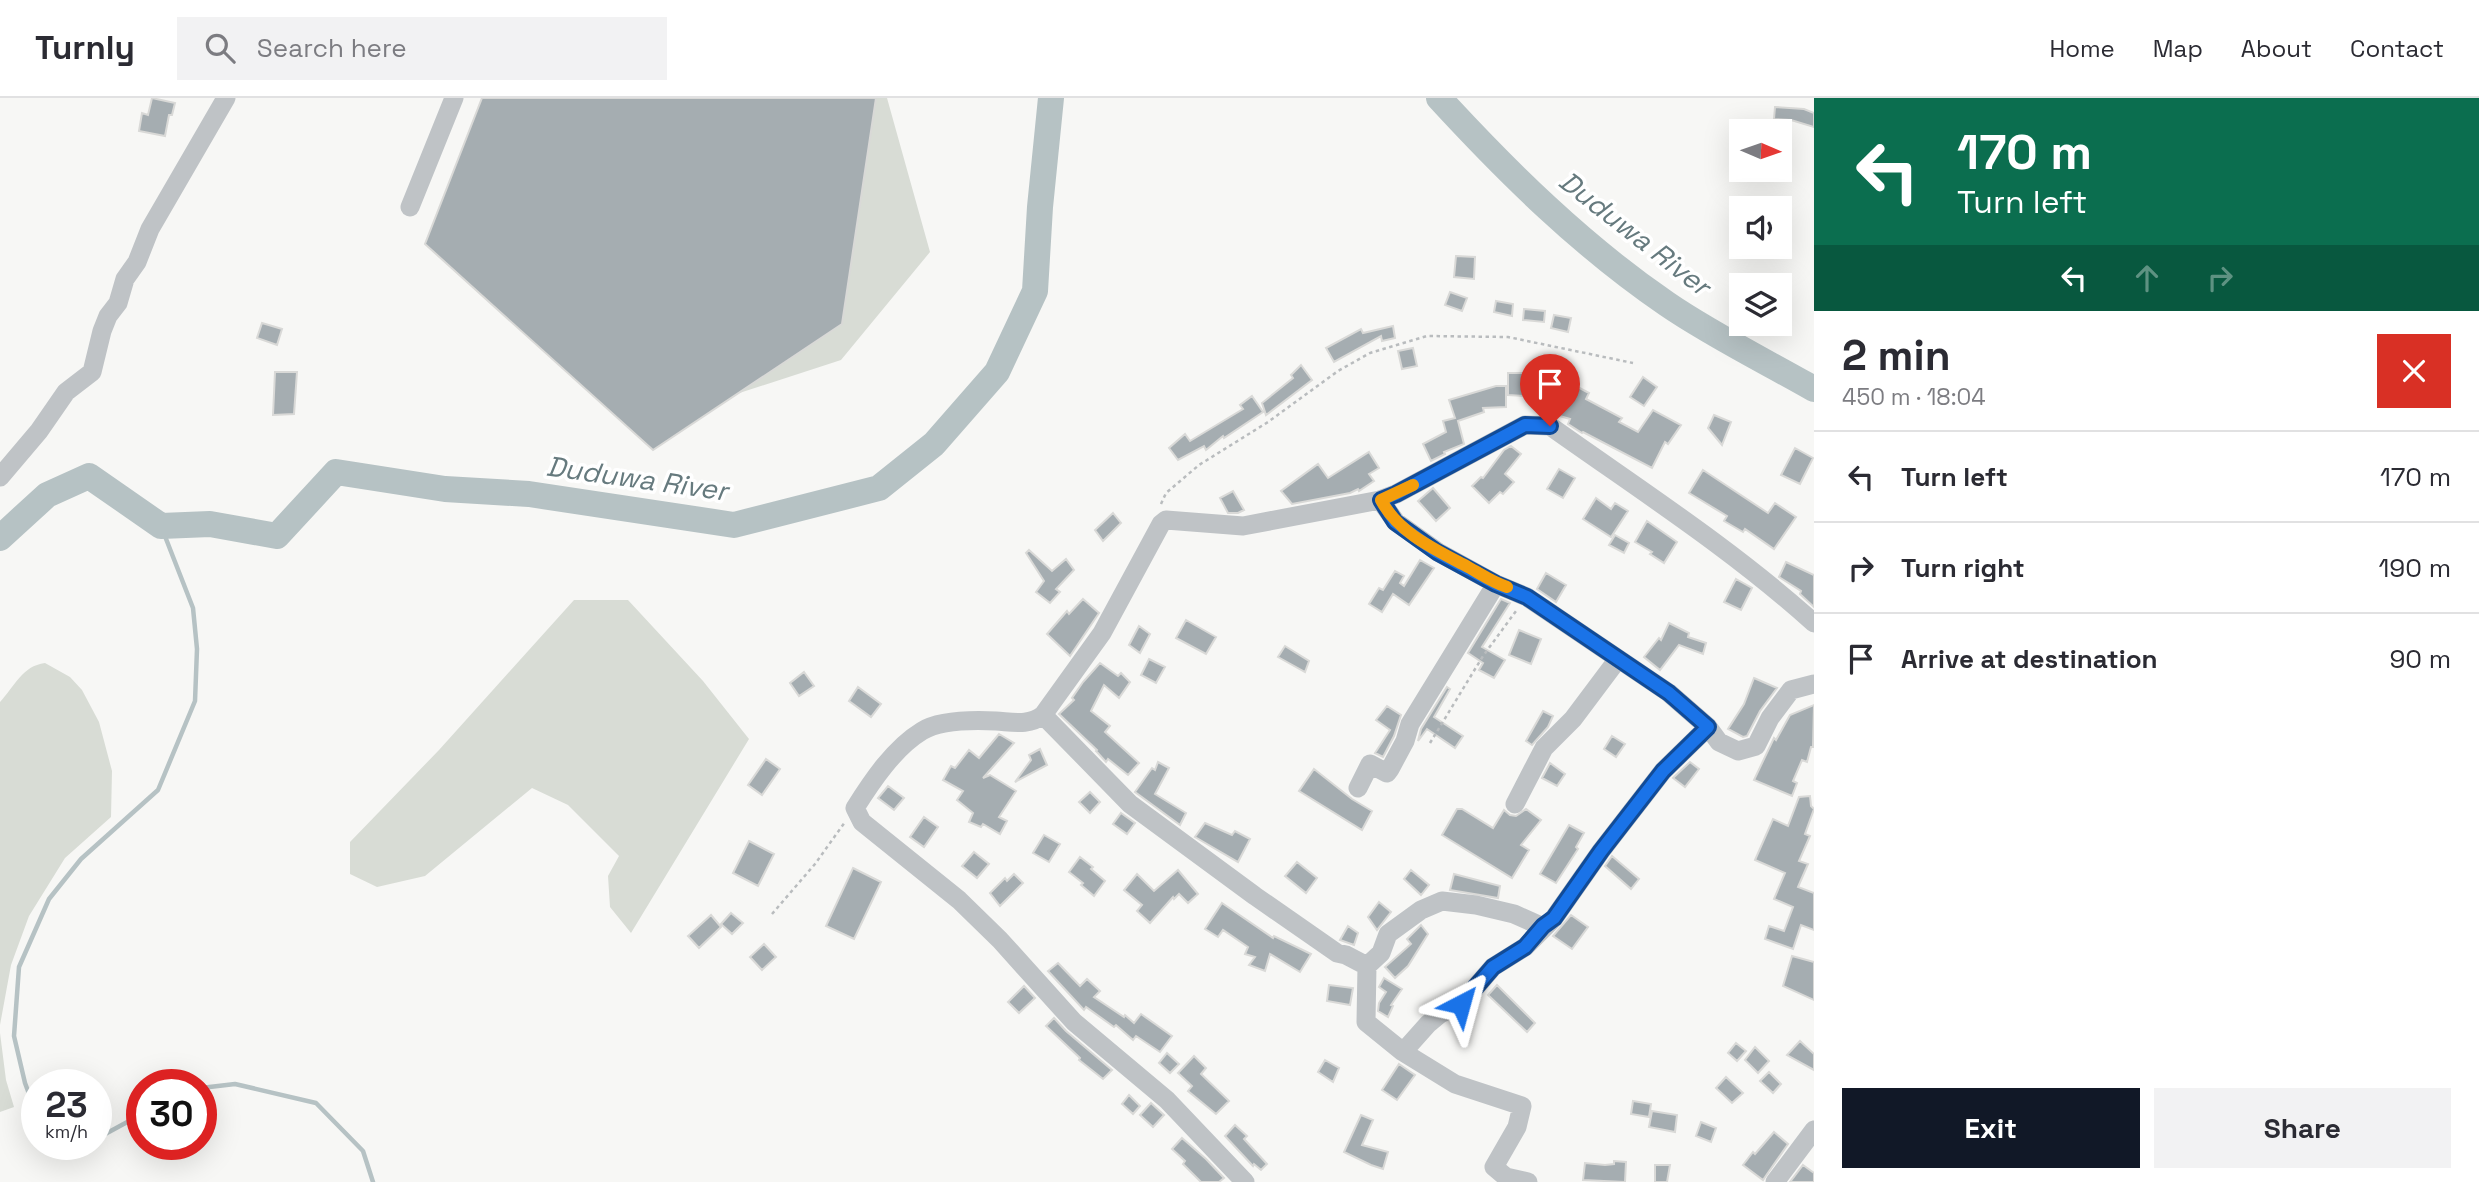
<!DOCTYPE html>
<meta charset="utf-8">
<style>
body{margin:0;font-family:"Space Grotesk",sans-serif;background:#f2f2f3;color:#2b2b33;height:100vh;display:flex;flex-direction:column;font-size:26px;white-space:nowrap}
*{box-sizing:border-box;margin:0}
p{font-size:23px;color:#7c7c81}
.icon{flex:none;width:38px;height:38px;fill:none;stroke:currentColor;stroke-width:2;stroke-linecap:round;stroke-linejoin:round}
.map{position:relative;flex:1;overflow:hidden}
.drawer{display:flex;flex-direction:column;background:#fff;width:665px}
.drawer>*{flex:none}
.banner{background:#0b6e4f;color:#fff;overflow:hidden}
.needle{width:46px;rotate:92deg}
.controls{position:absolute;left:1729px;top:21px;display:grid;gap:14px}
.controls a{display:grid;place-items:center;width:63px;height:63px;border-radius:0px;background:#fff;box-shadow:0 7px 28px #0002;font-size:35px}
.speed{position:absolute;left:21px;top:971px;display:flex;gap:14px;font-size:35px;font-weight:700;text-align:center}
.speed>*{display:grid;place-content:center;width:91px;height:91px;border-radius:50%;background:#fff;box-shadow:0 7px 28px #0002;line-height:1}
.speed small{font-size:18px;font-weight:400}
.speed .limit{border:10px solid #d22;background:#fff;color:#111}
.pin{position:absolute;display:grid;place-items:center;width:60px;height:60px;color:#fff;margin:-72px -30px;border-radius:50% 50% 50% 0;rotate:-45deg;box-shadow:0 0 7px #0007}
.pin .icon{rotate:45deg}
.me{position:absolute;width:77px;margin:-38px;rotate:39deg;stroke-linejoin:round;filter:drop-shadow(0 0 5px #0008)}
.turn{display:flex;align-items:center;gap:24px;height:147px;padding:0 28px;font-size:32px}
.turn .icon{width:91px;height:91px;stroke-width:2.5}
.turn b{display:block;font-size:49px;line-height:60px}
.lanes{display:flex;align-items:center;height:66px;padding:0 28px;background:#0003;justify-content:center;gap:35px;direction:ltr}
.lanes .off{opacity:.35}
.round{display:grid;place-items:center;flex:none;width:74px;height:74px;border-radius:0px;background:#f2f2f3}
.overview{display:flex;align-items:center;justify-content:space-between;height:119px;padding:0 28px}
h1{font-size:42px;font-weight:600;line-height:52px}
.cta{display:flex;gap:14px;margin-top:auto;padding:14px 28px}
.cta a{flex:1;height:80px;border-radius:0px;background:#111827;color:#fff;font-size:28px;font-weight:600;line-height:80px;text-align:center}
.cta a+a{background:#f2f2f3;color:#2b2b33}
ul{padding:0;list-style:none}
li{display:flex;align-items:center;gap:21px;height:91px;padding:0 28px;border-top:2px solid #e1e1e2}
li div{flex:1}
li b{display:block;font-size:26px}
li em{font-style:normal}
header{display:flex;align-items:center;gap:42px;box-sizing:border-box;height:98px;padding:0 35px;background:#fff;border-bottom:2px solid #e1e1e2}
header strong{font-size:33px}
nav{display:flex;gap:38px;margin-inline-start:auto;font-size:24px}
.search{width:490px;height:63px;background:#f2f2f3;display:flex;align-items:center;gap:18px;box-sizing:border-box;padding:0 24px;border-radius:0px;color:#7c7c81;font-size:26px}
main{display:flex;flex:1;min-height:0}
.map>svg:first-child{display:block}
</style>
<header>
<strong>Turnly</strong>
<div class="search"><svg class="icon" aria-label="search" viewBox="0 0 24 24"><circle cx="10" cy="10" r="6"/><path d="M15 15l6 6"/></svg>Search here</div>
<nav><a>Home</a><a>Map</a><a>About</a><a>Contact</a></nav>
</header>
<main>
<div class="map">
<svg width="1814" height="1084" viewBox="0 0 1814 1084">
<rect width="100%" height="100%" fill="#f7f7f5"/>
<path fill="#d8dcd5" d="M610 0H887L930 154 841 262 724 300Z
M574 502H628L703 583 749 641 631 835 610 809 608 778 619 758 568 707 532 690 425 778 377 789 350 776V744L439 652Z
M45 565 70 579 82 592 99 624 112 673 111 719 65 760 29 818 11 867 0 927V604C15 588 22 568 45 565Z
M0 935 6 982 14 1009 0 1014Z"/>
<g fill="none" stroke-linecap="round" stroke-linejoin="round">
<path stroke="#b6c2c4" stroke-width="4.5" d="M201 990 235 986 316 1005 363 1053 373 1084
M37 1017 25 985 14 938 19 869 49 801 81 761 158 692 195 603 197 551 193 510 161 428
M96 1041 142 1016"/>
<path stroke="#b6c2c4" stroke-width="26" d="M1439 0C1508 75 1582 148 1667 206 1712 237 1767 264 1814 291
M0 440 47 397 89 378 161 428 210 426 277 438 336 374 445 391 529 396 734 427 879 390 934 346 997 274 1035 193 1040 109 1051 0"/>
</g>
<path fill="#a5adb1" stroke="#d9d9d7" stroke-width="2" d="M152 0 175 5 172 17H169L165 38 139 33 142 15 148 17Z
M482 0H876L842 226 653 352 425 146Z
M1775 9 1804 11 1814 15V29L1791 22 1774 21Z
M1456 158 1475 159 1474 181 1454 179Z
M1450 194 1467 200 1462 213 1445 207Z
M1496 203 1513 206 1512 218 1494 214Z
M1524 211 1545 213 1544 224 1523 222Z
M1554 217 1571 220 1568 234 1551 230Z
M262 225 282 231 277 247 257 240Z
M1393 228 1395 240 1382 243 1381 238 1334 264 1326 250 1361 231 1363 235Z
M1413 250 1417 268 1402 271 1398 253Z
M1301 267 1312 282 1266 317 1262 305 1293 280 1291 277Z
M275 274H297L294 316 273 317Z
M1508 275H1524V298L1508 297Z
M1643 279 1657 289 1644 308 1630 299Z
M1550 280 1574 287 1589 295 1586 301 1622 320 1619 324 1638 334 1653 312 1681 327 1668 346 1665 344 1652 370 1583 334 1582 335 1568 326 1570 321 1539 312Z
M1496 288H1506V309L1483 310 1484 314 1458 323 1464 346 1444 354 1445 356 1431 363 1423 346 1446 334 1443 323 1455 320 1449 302Z
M1252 298 1263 314 1224 340 1223 338 1206 352 1204 348 1178 362 1169 350 1185 336 1190 343 1243 311 1240 307Z
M1714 317 1731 324 1722 347 1708 330Z
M1511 348 1521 356 1505 376 1514 384 1503 396 1500 394 1489 405 1472 388 1481 379 1483 380 1504 352Z
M1795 350 1813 360 1800 386 1781 377Z
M1369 354 1379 370 1369 376 1374 383 1359 393 1358 391 1350 395 1292 406 1281 393 1318 366 1328 380Z
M1559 371 1575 380 1563 400 1547 391Z
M1703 372 1768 415 1775 405 1796 419 1774 451 1745 431 1743 434 1724 423 1727 418 1689 395Z
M1433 390 1450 410 1436 423 1418 403Z
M1233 393 1244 412 1238 415H1228L1220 400Z
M1596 400 1611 411 1615 405 1628 413 1611 439 1583 421Z
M1113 415 1121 425 1103 443 1095 432Z
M1647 423 1677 444 1664 465 1650 456 1652 454 1635 444Z
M1615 437 1629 445 1624 455 1609 447Z
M1029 452 1052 473 1066 461 1074 472 1056 491 1060 494 1050 505 1036 494 1044 483 1026 455Z
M1420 462 1434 470 1409 507 1393 496 1382 514 1369 506 1379 490 1383 492 1395 473 1404 478 1400 485 1404 488Z
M1786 464 1814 477V509L1800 496 1801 493 1779 479Z
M1546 475 1566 487 1556 504 1537 491Z
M1736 481 1752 490 1741 512 1724 504Z
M1083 501 1099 515 1070 558 1047 536 1067 513 1069 516Z
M1501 501 1510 505 1482 549 1505 562 1494 580 1479 572 1483 565 1468 555Z
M1186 522 1216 539 1206 556 1176 540Z
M1669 525 1689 535 1688 539 1706 545 1703 556 1679 547 1660 572 1644 559 1659 540 1661 542Z
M1139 528 1150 536 1140 555 1129 547Z
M1519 532 1541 541 1531 566 1509 557Z
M1285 548 1309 563 1305 574 1278 559Z
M1149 561 1165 569 1156 585 1141 577Z
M1100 565 1118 578 1121 575 1130 584 1119 600 1104 587 1091 613 1110 628 1105 634 1139 665 1128 677 1108 661 1106 664 1096 653 1097 652 1059 616 1074 602 1072 600 1083 584Z
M804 574 814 588 799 598 790 585Z
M1754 580 1777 590 1760 613 1747 638 1743 639 1728 631 1744 606Z
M858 589 881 606 871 619 849 603Z
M1447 589 1450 591 1434 619 1463 638 1455 650 1427 631 1418 643 1421 631Z
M1814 607 1813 649H1811L1807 664 1802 662 1793 683 1797 685 1792 698 1754 682 1774 640 1776 642 1790 617Z
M1387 608 1401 617 1394 638 1383 659 1375 655 1390 632 1376 622Z
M1543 613 1553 618 1548 629 1532 647 1526 643Z
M999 636 1014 645 983 680 990 677 1016 693 999 719 1007 723 1000 736 983 726 981 729 969 724 973 715 957 702 963 693 943 682 951 668 955 670 969 652 979 660Z
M1612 638 1625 646 1616 659 1604 651Z
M1040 651 1047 667 1015 684 1031 662 1029 657Z
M766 661 780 671 762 697 748 687Z
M1158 664 1169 670 1155 696 1186 715 1180 727 1135 694 1152 670 1155 672Z
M1690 664 1699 671 1685 689 1673 680Z
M1550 665 1565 676 1557 688 1542 680Z
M1314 671 1352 701 1372 713 1362 732 1299 693Z
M888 688 904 700 894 712 878 700Z
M1090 694 1100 704 1090 715 1079 704Z
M1810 698 1811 708 1814 711 1805 736 1810 738 1799 763 1808 766 1798 789 1814 795V832L1801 827 1793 851 1765 841 1769 828 1784 833 1793 809 1774 801 1785 775 1755 762 1773 721 1788 728 1799 699Z
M1457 711H1462L1493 730 1504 712 1510 717 1516 718 1526 711 1541 722 1521 747 1529 752 1512 780 1442 737Z
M1121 715 1135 725 1127 736 1113 726Z
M924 719 938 729 924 749 910 739Z
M1205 725 1232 737 1235 733 1250 741 1238 764 1195 739Z
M1569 727 1584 735 1576 749 1578 751 1556 785 1540 776Z
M1044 737 1060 746 1049 764 1033 755Z
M749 743 774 756 758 788 733 775Z
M974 754 989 766 977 780 962 768Z
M1612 758 1639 781 1631 791 1605 768Z
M1080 759 1093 769 1091 771 1105 783 1094 798 1081 787 1083 785 1069 774Z
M1297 764 1317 780 1306 795 1285 778Z
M853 770 881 784 854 841 826 828Z
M1178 772 1198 796 1188 805 1179 796 1174 801 1173 799 1150 825 1137 813 1142 807 1124 792 1137 776 1154 793Z
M1411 772 1429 787 1421 797 1404 781Z
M1014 776 1023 785 1000 808 990 795 1005 780 1007 783Z
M1454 776 1500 788 1498 800 1450 792Z
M1379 804 1391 814 1377 832 1368 819Z
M1222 805 1273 840 1274 838 1311 856 1300 874 1270 856 1265 873 1249 867 1255 859 1245 856 1248 849 1223 832 1218 839 1205 831Z
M731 815 743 825 732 836 721 826Z
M711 817 721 829 699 850 688 838Z
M1571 817 1588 829 1572 851 1553 838Z
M1421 827 1428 836 1408 868 1395 880 1385 869 1411 846 1407 841Z
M1348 828 1358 835 1354 847 1340 842Z
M764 846 776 859 762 872 750 859Z
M1792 858 1814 864V902L1783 888Z
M1058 865 1080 888 1087 881 1100 893 1094 899 1124 919 1125 917 1134 925 1141 916 1172 938 1160 954 1136 938 1133 942 1116 927 1114 929 1086 909 1084 912 1048 873Z
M1384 880 1402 891 1391 907 1393 908 1388 919 1378 913 1379 905 1386 894 1379 889Z
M1329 887 1353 890 1350 907 1327 903Z
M1497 887 1535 925 1527 934 1488 897Z
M1024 888 1035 900 1019 915 1008 904Z
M1054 920 1066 933 1112 972 1103 981 1079 962 1080 960 1046 928Z
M1800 943 1814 956V972L1787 957Z
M1736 945 1746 953 1737 963 1728 955Z
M1755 949 1769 963 1758 975 1745 962Z
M1167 955 1179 966 1170 975 1159 965Z
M1194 958 1206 970 1201 976 1229 1003 1216 1016 1188 993 1192 988 1178 975Z
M1325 962 1339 970 1333 984 1318 974Z
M1399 966 1415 977 1397 1002 1382 992Z
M1769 974 1781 986 1773 995 1760 983Z
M1726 979 1743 995 1732 1005 1716 990Z
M1129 997 1140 1008 1133 1016 1122 1006Z
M1633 1003 1651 1006 1649 1019 1631 1016Z
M1151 1005 1164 1017 1153 1029 1140 1017Z
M1652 1013 1677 1017 1675 1034 1649 1029Z
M1361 1017 1373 1022 1362 1047 1388 1054 1383 1071 1371 1067 1344 1054Z
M1701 1024 1716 1030 1711 1044 1696 1038Z
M1235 1027 1247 1038 1244 1041 1267 1066 1261 1072 1254 1066 1253 1068 1225 1038Z
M1774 1034 1788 1046 1763 1082 1743 1067 1753 1054 1755 1056Z
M1182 1040 1206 1061 1224 1080 1219 1084H1201L1183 1066 1185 1063 1172 1051Z
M1614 1063 1626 1064 1625 1084 1583 1082 1585 1065 1605 1067 1614 1066Z
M1655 1067H1670L1667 1084H1655Z
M1803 1067 1814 1075V1084H1790Z"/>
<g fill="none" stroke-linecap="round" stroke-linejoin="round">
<path stroke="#b9bcbe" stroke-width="2.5" stroke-dasharray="3.5 3.5" stroke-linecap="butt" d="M1161 406 1166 395 1199 367 1268 324 1338 273 1370 255 1427 238 1508 239 1633 265
M1430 645 1483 558 1516 513
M772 816 815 766 845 724"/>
<path stroke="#bfc3c6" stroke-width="19" d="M410 109 454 0
M0 379 39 333 66 294 92 274 102 233 108 218 118 205 125 181 137 164 150 131 226 0
M1380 402 1396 424 1438 454 1496 486 1527 499 1669 595 1708 629
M1043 617 1130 706 1255 798 1337 855 1346 857 1367 868 1381 855 1388 836 1421 812 1442 803 1476 807 1514 816 1543 829
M1358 690 1370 666 1387 675 1390 671 1405 643 1410 626 1496 486
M1515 706 1544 650 1573 621 1618 561
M1367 868 1366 924 1403 954 1455 986 1522 1008 1517 1029 1494 1069 1506 1079 1528 1084
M1403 954 1428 926 1440 916 1461 906 1493 869 1525 849 1554 820 1601 753 1663 673 1708 629 1719 644 1738 653 1756 648 1770 620 1791 592 1814 586
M1245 1084 1167 1002 1074 924 1000 842 959 802 862 724 855 710C872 683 894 650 922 633 940 622 976 622 996 623 1013 624 1029 628 1043 617L1102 535 1161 426 1166 422 1243 428 1380 402 1396 396 1525 327 1550 328C1640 392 1732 451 1814 525
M1775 1084 1814 1032"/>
</g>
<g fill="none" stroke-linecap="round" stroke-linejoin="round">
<g stroke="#114b97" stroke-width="18">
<path id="route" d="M1461 906 1493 869 1525 849 1543 828 1554 820 1601 753 1663 673 1708 629 1669 595 1527 499 1496 486 1437 454 1395 424 1381 402 1396 396 1525 327 1550 328"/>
</g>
<use href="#route" stroke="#1a73e8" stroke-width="12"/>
<path stroke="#f59e0b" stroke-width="12" d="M1413 387 1381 402C1398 435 1436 452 1468 469 1481 476 1492 484 1507 489"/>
</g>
<g text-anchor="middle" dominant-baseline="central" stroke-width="7" stroke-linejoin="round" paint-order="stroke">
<g font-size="28" font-style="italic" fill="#667a7e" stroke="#fff">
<text transform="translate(1635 135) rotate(38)">Duduwa River</text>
<text transform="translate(637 380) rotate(8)">Duduwa River</text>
</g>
</g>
</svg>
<div class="controls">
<a><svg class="needle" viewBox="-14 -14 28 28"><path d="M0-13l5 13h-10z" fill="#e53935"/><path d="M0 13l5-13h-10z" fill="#7c7c81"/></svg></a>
<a><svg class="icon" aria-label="sound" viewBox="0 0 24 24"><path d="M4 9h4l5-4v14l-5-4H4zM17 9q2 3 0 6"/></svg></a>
<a><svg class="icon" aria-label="layers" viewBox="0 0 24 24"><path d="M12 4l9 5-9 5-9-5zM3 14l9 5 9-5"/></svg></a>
</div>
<div class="speed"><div>23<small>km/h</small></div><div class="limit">30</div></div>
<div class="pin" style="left:1550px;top:328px;background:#d93025"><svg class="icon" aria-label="arrive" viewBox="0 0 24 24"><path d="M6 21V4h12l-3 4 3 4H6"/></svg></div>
<svg class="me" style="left:1461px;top:906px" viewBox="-20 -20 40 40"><path d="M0-17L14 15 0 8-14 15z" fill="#1a73e8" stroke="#fff" stroke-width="4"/></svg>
</div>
<section class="drawer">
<div class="banner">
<div class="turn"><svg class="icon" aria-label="left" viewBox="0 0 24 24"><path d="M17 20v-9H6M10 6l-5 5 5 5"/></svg><div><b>170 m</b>Turn left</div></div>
<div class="lanes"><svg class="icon" aria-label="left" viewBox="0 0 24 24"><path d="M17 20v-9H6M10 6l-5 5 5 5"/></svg><svg class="icon off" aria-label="ahead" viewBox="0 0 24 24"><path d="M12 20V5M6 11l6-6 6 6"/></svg><svg class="icon off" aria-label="right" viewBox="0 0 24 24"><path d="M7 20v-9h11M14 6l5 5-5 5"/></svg></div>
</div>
<div class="overview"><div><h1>2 min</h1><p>450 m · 18:04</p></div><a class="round" style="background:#d93025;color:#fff"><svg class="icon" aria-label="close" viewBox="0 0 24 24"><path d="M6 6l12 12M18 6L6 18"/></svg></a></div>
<ul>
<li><svg class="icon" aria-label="left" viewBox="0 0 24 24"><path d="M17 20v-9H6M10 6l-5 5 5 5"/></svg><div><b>Turn left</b></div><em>170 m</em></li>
<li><svg class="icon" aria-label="right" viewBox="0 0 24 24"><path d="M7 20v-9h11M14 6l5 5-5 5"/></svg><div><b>Turn right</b></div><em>190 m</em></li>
<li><svg class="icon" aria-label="arrive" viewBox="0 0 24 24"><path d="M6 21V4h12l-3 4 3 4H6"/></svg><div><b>Arrive at destination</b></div><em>90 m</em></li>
</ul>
<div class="cta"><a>Exit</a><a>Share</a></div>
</section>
</main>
